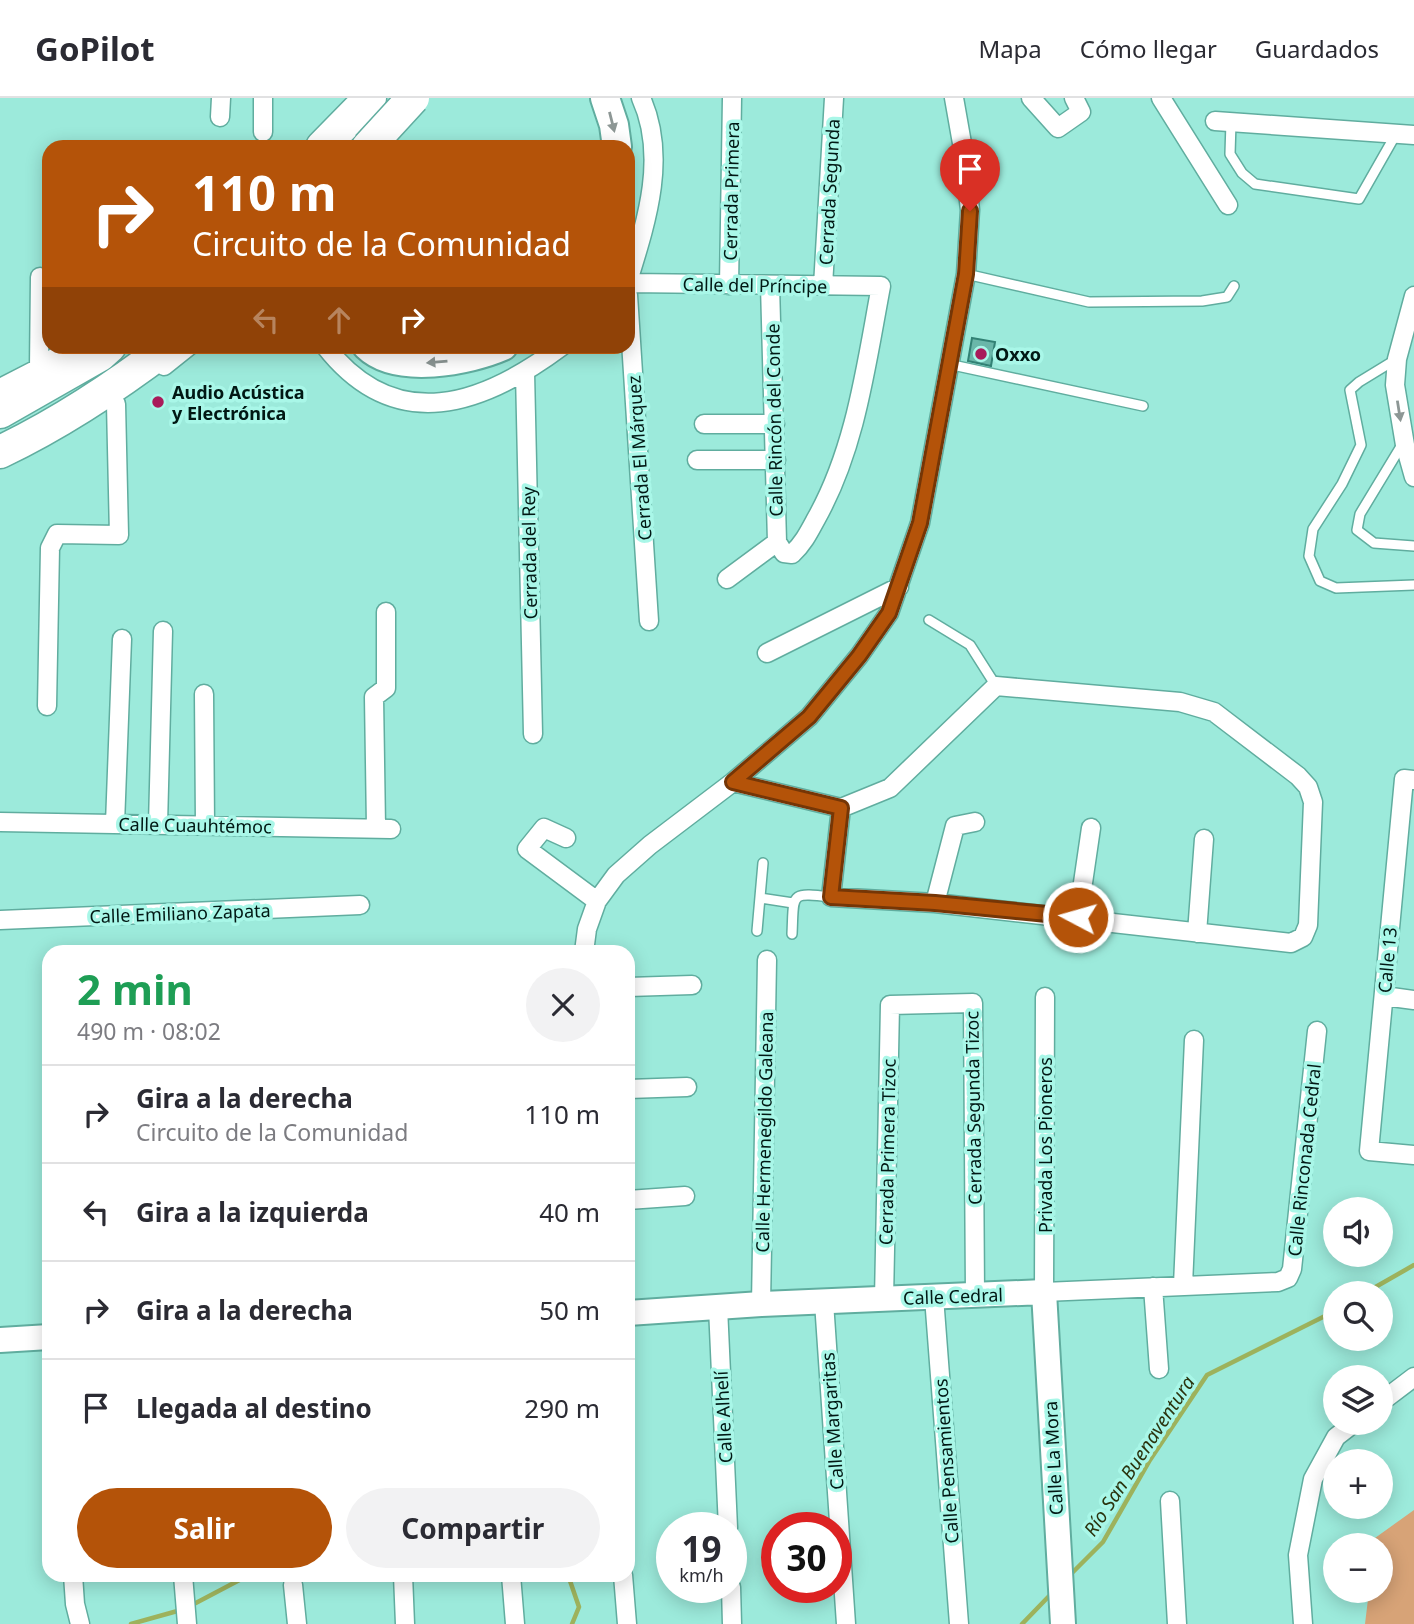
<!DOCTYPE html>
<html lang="es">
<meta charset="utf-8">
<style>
body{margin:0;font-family:"Noto Sans",sans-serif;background:#f2f2f3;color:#2b2b33;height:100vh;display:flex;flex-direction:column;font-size:26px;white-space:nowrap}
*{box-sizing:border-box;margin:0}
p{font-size:23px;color:#7c7c81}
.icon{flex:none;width:38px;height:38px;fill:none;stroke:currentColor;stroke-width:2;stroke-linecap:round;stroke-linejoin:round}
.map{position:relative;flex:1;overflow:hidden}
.details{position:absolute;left:42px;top:847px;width:593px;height:637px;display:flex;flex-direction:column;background:#fff;border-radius:21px;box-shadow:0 4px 18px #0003}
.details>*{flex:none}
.banner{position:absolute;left:42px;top:42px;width:593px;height:214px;border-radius:21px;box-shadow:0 4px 18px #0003;background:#b45309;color:#fff;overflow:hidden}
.fabs{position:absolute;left:1323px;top:1099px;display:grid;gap:14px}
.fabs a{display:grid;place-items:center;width:70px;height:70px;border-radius:50%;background:#fff;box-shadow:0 4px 18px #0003;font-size:35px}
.speed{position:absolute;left:656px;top:1414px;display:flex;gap:14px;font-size:35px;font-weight:700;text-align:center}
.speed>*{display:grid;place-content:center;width:91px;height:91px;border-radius:50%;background:#fff;box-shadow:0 4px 18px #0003;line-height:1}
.speed small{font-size:18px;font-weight:400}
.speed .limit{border:10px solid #d22;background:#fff;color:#111}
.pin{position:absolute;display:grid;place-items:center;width:60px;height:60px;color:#fff;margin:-72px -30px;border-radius:50% 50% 50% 0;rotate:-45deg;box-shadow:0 0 7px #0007}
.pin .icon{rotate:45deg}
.me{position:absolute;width:77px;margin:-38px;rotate:276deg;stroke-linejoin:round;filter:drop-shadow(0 0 5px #0008)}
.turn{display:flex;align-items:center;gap:24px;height:147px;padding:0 35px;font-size:32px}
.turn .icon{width:91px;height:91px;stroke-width:2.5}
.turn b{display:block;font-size:49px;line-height:60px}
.lanes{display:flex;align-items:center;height:66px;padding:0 35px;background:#0003;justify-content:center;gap:35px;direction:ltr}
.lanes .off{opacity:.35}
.round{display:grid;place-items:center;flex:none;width:74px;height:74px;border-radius:37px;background:#f2f2f3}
.overview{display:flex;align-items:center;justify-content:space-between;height:119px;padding:0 35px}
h1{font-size:42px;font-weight:700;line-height:52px;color:#1e9e55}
.button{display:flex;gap:14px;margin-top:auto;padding:14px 35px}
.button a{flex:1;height:80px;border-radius:42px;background:#b45309;color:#fff;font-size:28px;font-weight:700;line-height:80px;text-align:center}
.button a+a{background:#f2f2f3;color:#2b2b33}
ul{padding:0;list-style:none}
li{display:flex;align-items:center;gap:21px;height:98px;padding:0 35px;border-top:2px solid #e1e1e2}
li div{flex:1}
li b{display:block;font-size:26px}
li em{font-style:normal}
header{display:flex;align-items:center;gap:42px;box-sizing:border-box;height:98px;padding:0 35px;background:#fff;border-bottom:2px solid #e1e1e2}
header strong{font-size:33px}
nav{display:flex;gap:38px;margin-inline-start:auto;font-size:24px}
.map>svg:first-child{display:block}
</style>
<header>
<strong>GoPilot</strong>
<nav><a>Mapa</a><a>Cómo llegar</a><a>Guardados</a></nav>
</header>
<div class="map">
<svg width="1414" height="1526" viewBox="0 0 1414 1526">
<rect width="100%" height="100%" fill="#9ceadb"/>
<path fill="#d7a377" d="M1414 1412V1526H1365L1369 1493H1381V1447H1374L1375 1440Z"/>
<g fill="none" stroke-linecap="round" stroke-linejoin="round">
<path stroke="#9db25c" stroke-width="4.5" d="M1365 1195 1414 1167
M568 1477 579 1509 572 1526
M1069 1478 1103 1444 1150 1362 1207 1277 1335 1213
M192 1507 249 1477
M131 1526 181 1512
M1022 1526 1053 1494"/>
</g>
<path fill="#6ab7a9" stroke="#328174" stroke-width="2" d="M972 240 995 244 991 268 968 263Z"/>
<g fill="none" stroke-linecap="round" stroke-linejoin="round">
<g stroke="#60ad9f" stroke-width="12">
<path id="lane" d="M1231 24 1230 56 1242 75 1255 86 1359 101 1396 36
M966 176 1089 204 1202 203 1227 199 1234 188
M1395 262 1359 284 1350 292 1361 347 1342 386 1313 431 1309 458 1320 483 1336 490 1414 487
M948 266 1143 308
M1403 345 1360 416 1357 432 1374 445 1414 448
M929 522 970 547 996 588
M760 800 793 805
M757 833 763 765
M792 836C794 795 789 794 831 799"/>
</g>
<g stroke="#60ad9f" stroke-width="21">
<path id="street" d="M263 0V34
M1031 0 1058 30 1081 14 1074 0
M1161 0 1228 107
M220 19 221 0
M1215 23 1414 37
M628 183C646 125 668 59 641 0
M628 185 881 188C866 267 856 350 816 421 809 434 803 446 792 456L784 455 777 444 770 187
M729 187 732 0
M823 188 834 0
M628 197 649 523
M1414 198 1397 261 1395 287 1405 347 1414 379
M325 248C396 339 483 307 562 248
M164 268 189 248
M39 270 40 179
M525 274 533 636
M0 290 39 270 72 248
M704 326H775
M697 362H776
M727 481 777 444
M767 555 899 489
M996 588 1180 604 1214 614 1298 678 1308 689 1313 704 1308 827 1303 839 1291 845 935 805 831 799 841 710 890 690Z
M204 596 205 727
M47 608 50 450 57 436 119 437 116 306
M1414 682 1404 681 1369 1053 1414 1057
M733 684 841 710
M0 724 391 731
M115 726 122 541
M158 727 163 533
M376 729 374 599 386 590V514
M566 740 544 730 527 751 597 803
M935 805 955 728 975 724
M1078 819 1091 730
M0 822 360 807
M1197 835 1204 741
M584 854 587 831 597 803 616 777 650 747 733 684 809 619 859 558 889 515 920 425 966 176 970 112 963 51 954 0
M628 889 692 887
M1384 898 1414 902
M1045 899 1044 1194 1278 1184 1288 1180 1292 1171 1317 933
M628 991 687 989
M628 1102 685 1098
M1183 1187 1194 942
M1153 1189 1159 1271
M934 1199 959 1526
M884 1201 890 907 973 905 975 1197
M824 1204 846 1526
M761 1206 767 862
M718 1209 728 1430
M1381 1304 1414 1279
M1170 1403 1177 1526
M73 1477 75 1506 80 1526
M183 1477 187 1526
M403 1477 405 1526
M511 1477 515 1526
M623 1477 627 1526
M293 1487 297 1526
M731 1489 732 1526
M1303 1526 1298 1457 1313 1381 1336 1339 1354 1325"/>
</g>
<g stroke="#60ad9f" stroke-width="28">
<path id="secondary" d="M628 1215 761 1206 1044 1194 1063 1526
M0 1242 49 1239"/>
</g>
<g stroke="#60ad9f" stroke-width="32">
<path id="primary" d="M605 0 614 27 617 49
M367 248C397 277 469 263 503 248"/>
</g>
<g stroke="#60ad9f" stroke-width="35">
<path id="highway" d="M322 49 370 0
M0 314 100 257 110 248
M0 354C61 325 115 289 169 248"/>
</g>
<use href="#lane" stroke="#fff" stroke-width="9"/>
<use href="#street" stroke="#fff" stroke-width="18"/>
<use href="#secondary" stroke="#fff" stroke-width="24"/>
<use href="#primary" stroke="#fff" stroke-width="28"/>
<use href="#highway" stroke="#fff" stroke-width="32"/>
<g stroke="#60ad9f" stroke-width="35" stroke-linecap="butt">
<path id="highway-bridge" d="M368 49 413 0"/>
</g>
<use href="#highway-bridge" stroke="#fff" stroke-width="32"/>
</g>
<defs><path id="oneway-solid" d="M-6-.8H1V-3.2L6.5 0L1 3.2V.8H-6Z" transform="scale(1.75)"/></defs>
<g fill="#8d9795">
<use href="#oneway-solid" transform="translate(612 24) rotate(76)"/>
<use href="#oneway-solid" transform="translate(437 264) rotate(175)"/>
<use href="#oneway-solid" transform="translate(1399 313) rotate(81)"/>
</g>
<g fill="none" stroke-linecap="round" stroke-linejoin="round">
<g stroke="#753606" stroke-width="18">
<path id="route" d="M970 113 966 176 920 425 889 515 859 558 809 619 733 684 841 710 831 799 935 805 1078 819"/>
</g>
<use href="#route" stroke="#b45309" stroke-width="12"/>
</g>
<g fill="#a91b5a" stroke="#a9f7e8" stroke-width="2.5">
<circle cx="981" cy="256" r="7"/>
<circle cx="158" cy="304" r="7"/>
</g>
<g text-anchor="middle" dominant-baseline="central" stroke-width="7" stroke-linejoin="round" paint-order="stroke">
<g font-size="18" fill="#011814" stroke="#a9f7e8">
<text transform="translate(731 93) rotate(-89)">Cerrada Primera</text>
<text transform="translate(829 94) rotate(-87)">Cerrada Segunda</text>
<text transform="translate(755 187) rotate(1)">Calle del Príncipe</text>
<text transform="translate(774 322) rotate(-91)">Calle Rincón del Conde</text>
<text transform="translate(639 360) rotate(-94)">Cerrada El Márquez</text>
<text transform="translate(529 455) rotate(-91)">Cerrada del Rey</text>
<text transform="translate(195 727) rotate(1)">Calle Cuauhtémoc</text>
<text transform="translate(180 815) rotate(-2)">Calle Emiliano Zapata</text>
<text transform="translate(1387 862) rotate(-85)">Calle 13</text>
<text transform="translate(973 1010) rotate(-91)">Cerrada Segunda Tizoc</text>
<text transform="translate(764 1034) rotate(-89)">Calle Hermenegildo Galeana</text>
<text transform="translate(1045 1047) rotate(-90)">Privada Los Pioneros</text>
<text transform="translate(887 1054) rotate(-89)">Cerrada Primera Tizoc</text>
<text transform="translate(1304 1062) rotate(-84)">Calle Rinconada Cedral</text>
<text transform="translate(953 1198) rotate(-2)">Calle Cedral</text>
<text transform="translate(723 1319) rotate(-93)">Calle Alhelí</text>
<text transform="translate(832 1323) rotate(-94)">Calle Margaritas</text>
<text transform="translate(1053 1360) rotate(-93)">Calle La Mora</text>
<text transform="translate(946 1363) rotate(-94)">Calle Pensamientos</text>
</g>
<g font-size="18" font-weight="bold" fill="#011814" stroke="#a9f7e8" text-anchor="start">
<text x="995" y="256">Oxxo</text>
<text x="172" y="294">Audio Acústica<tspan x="172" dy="21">y Electrónica</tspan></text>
</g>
<g font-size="19" font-style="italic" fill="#2b340f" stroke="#a9f7e8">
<text transform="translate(1139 1358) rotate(-57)">Río San Buenaventura</text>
</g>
</g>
</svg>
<div class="fabs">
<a><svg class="icon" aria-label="sound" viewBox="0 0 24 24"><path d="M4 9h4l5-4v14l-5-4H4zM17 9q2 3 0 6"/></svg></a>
<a><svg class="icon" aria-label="search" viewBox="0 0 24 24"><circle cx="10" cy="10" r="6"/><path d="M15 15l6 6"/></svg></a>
<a><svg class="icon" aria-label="layers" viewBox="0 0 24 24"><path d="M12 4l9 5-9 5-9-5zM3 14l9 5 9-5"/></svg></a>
<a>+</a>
<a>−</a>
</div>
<div class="speed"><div>19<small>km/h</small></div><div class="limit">30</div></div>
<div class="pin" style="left:970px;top:113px;background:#d93025"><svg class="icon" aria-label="arrive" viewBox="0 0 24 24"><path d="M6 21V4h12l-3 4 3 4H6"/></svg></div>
<svg class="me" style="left:1078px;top:819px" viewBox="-20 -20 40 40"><circle r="17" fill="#b45309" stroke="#fff" stroke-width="3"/><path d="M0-11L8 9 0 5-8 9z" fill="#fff"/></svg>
<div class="banner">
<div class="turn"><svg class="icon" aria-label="right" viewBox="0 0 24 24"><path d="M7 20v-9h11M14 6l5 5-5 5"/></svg><div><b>110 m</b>Circuito de la Comunidad</div></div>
<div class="lanes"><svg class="icon off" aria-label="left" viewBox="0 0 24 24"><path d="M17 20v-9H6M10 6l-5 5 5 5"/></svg><svg class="icon off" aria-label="ahead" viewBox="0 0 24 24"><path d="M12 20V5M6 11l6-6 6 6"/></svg><svg class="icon" aria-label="right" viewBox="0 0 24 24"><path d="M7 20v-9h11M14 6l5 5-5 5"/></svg></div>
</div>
<section class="details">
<div class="overview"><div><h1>2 min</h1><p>490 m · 08:02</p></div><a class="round"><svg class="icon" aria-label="close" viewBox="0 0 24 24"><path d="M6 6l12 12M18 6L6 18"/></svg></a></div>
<ul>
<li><svg class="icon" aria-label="right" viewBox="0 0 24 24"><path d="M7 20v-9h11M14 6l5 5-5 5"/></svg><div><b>Gira a la derecha</b><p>Circuito de la Comunidad</p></div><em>110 m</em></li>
<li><svg class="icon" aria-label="left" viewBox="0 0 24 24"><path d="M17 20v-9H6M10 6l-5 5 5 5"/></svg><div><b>Gira a la izquierda</b></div><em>40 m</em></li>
<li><svg class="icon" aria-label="right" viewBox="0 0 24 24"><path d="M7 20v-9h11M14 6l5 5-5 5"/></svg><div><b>Gira a la derecha</b></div><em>50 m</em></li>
<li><svg class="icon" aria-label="arrive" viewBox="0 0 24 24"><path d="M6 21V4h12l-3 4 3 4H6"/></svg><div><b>Llegada al destino</b></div><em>290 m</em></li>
</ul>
<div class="button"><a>Salir</a><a>Compartir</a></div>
</section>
</div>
